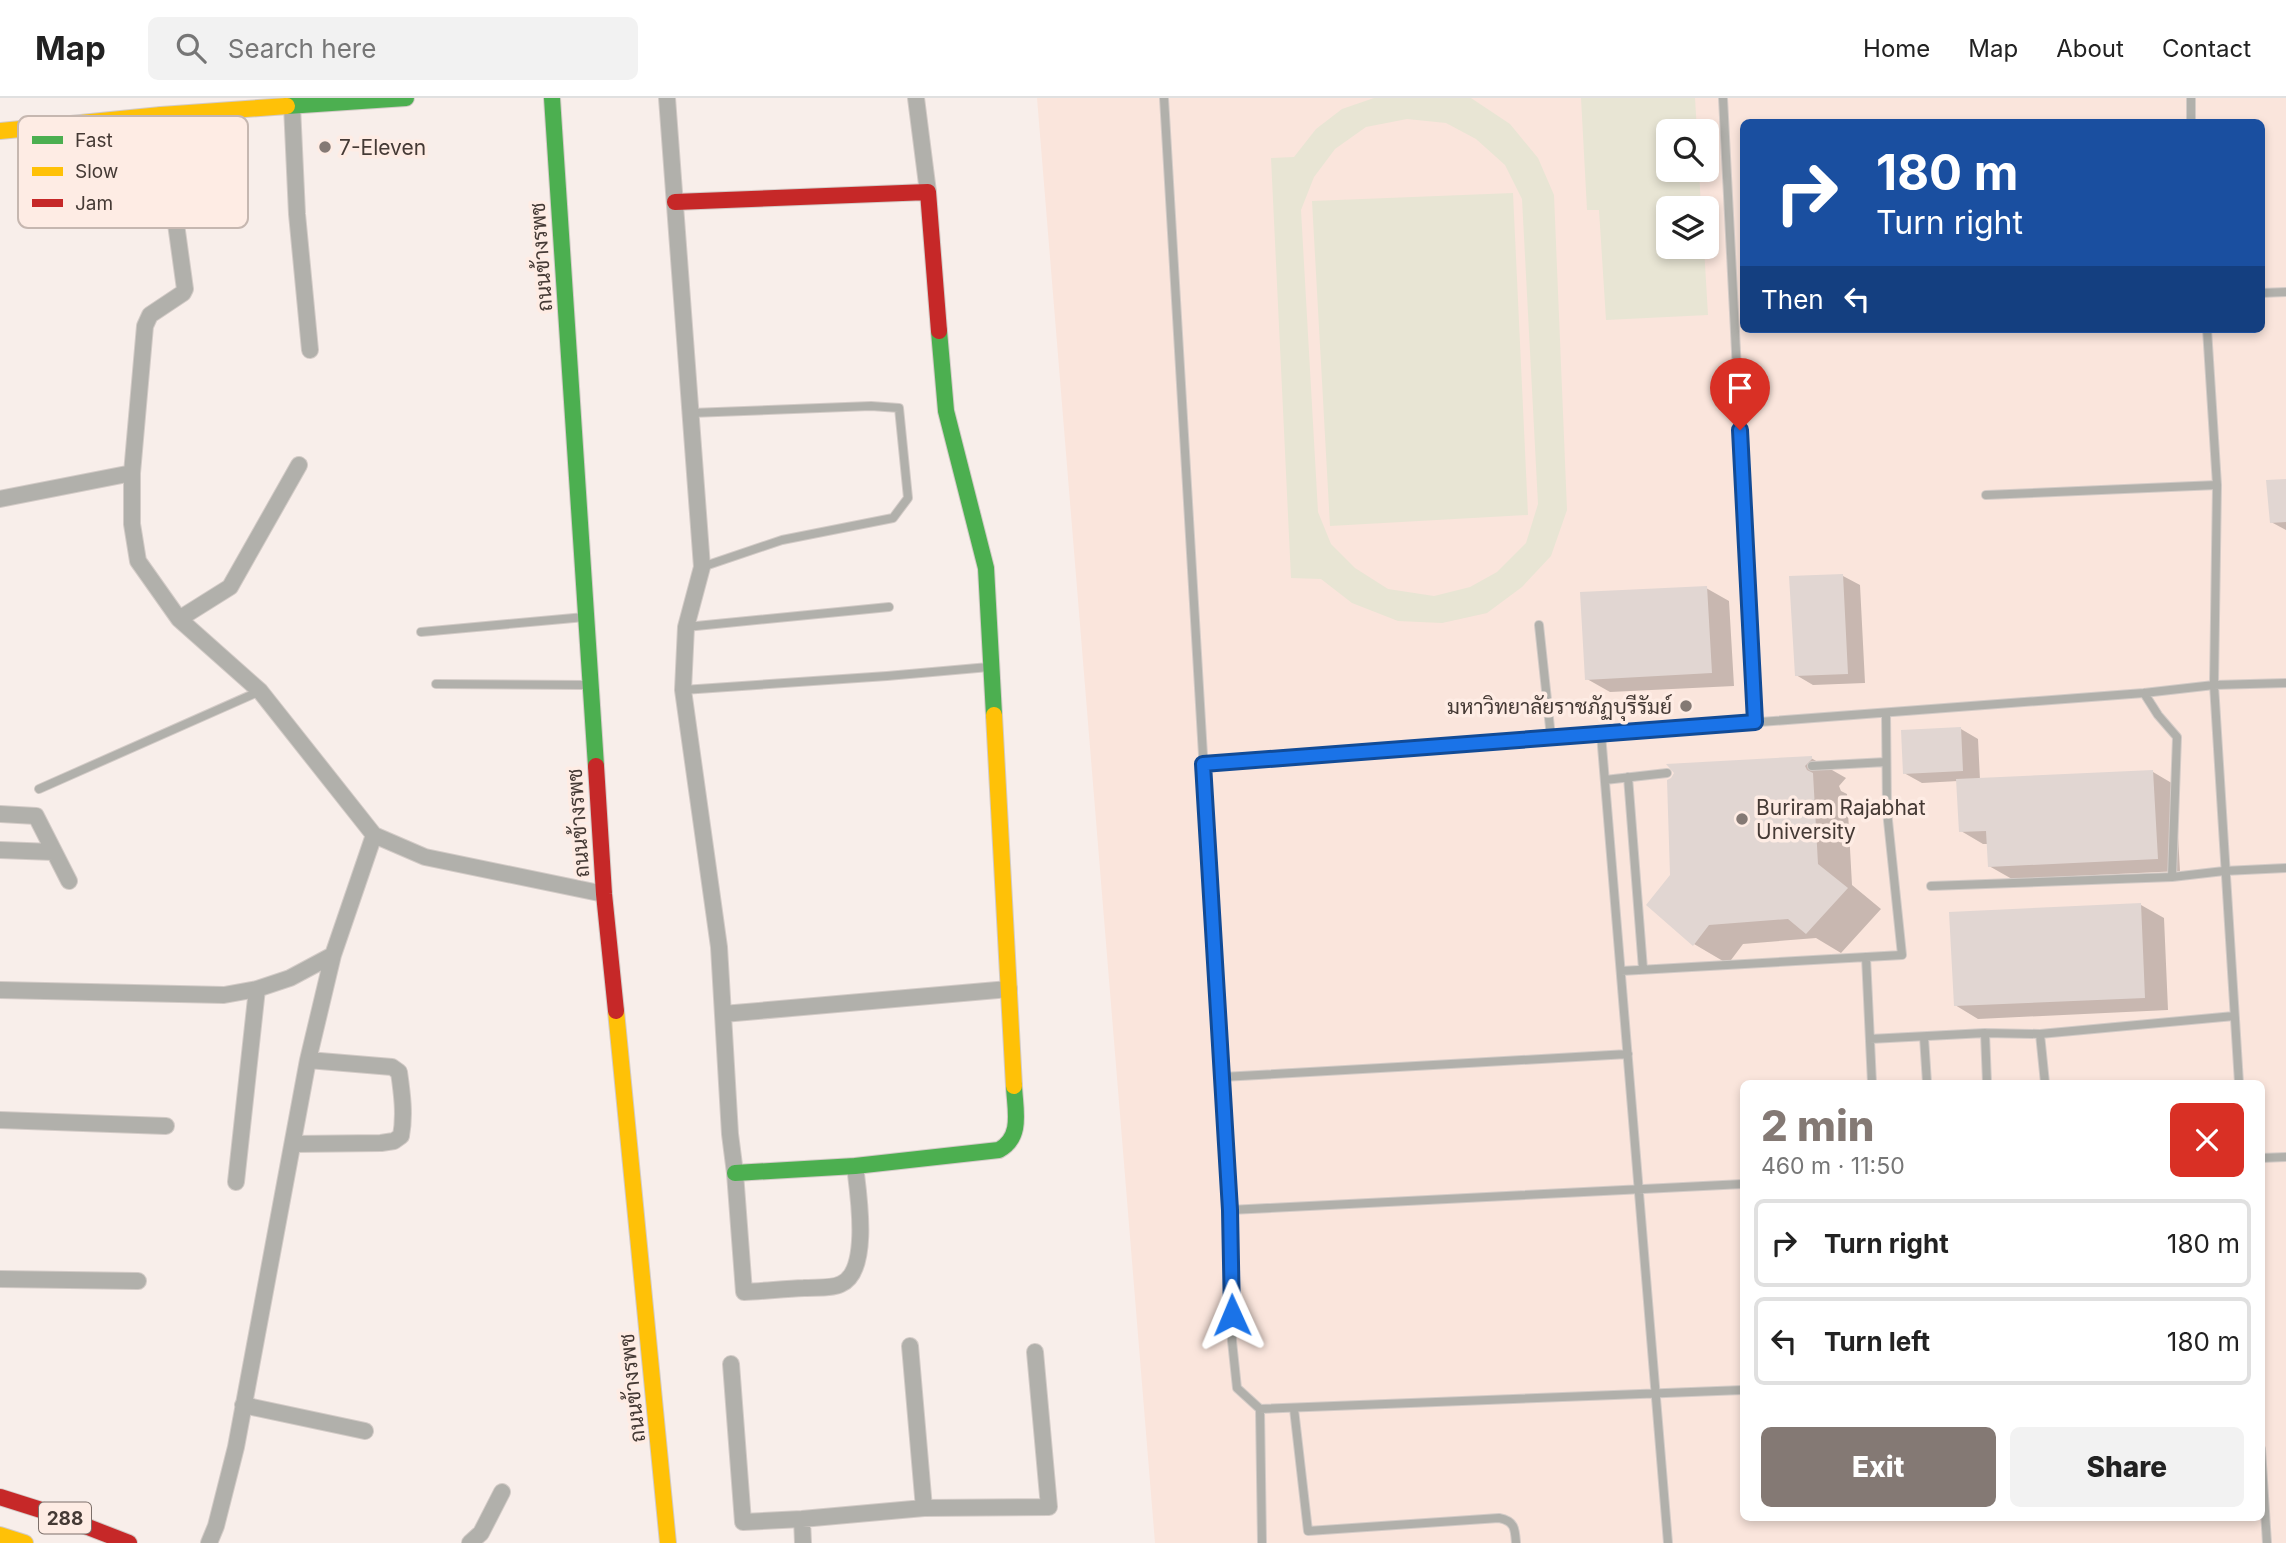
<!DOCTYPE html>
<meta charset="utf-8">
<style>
body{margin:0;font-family:Inter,Sarabun,sans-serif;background:#f2f2f2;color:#222;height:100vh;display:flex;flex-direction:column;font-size:26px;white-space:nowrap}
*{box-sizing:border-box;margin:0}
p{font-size:23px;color:#767676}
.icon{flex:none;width:38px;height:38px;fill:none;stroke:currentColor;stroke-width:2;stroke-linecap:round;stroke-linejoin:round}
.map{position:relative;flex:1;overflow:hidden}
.sheet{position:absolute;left:1740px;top:982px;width:525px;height:441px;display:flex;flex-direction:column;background:#fff;border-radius:10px;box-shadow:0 4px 10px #0003}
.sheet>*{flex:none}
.top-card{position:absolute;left:1740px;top:21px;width:525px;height:214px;border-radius:10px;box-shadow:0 4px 10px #0003;background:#1a4fa0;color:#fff;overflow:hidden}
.controls{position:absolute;left:1656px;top:21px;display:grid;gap:14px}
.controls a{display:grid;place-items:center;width:63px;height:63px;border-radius:10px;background:#fff;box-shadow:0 4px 10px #0003;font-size:35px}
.pin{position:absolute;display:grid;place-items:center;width:60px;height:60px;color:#fff;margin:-72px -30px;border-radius:50% 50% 50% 0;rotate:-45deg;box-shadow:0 0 7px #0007}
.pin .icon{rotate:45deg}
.me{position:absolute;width:77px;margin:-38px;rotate:359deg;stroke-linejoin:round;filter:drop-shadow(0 0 5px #0008)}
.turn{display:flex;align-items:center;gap:24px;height:147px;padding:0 21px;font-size:32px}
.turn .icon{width:91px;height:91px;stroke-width:2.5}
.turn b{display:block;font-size:49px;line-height:60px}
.then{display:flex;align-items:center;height:66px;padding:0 21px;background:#0003;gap:14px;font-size:26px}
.round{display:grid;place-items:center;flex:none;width:74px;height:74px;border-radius:10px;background:#f2f2f2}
.headline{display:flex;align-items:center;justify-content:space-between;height:119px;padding:0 21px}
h1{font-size:42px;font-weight:800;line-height:52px;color:#847974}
.button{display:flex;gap:14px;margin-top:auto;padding:14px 21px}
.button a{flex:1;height:80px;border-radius:10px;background:#847974;color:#fff;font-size:28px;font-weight:800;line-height:80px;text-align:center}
.button a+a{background:#f2f2f2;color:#222}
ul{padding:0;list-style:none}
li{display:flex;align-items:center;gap:21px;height:88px;margin:0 14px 10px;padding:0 7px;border:4px solid #e0e0e0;border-radius:10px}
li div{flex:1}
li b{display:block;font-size:26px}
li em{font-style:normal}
header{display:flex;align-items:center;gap:42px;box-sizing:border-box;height:98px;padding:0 35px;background:#fff;border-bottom:2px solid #e0e0e0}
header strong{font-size:33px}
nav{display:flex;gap:38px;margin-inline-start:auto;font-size:24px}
.search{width:490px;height:63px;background:#f2f2f2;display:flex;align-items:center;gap:18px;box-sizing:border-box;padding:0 24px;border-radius:10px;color:#767676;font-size:26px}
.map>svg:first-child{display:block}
</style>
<header>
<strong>Map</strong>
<div class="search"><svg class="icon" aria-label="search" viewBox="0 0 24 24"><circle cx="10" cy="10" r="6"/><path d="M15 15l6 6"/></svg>Search here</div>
<nav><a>Home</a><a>Map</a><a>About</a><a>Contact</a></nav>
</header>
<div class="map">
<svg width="2286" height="1445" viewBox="0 0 2286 1445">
<rect width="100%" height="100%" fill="#f8eeea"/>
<path fill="#fae5dc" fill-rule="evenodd" d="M1037 0H2286V1445H1155ZM1743 24H2261V231H1743ZM1668 33H1706V72H1668ZM1668 110H1706V149H1668ZM1743 985H2261V1419H1743Z"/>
<path fill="#e8e5d4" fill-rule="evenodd" d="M1374 0H1471L1510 26 1538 60 1554 97 1567 412 1551 458 1522 489 1487 515 1442 525 1398 523 1352 505 1321 481 1291 480 1271 60 1294 59 1316 31 1342 11ZM1407 21 1446 25 1476 41 1505 67 1522 101 1538 406 1526 445 1497 474 1470 489 1434 498 1388 491 1355 470 1331 446 1318 414 1301 112 1314 79 1335 51 1366 29Z
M1581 0H1695L1697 33H1668V72H1699L1701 110H1668V149H1704L1708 217 1606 222 1599 112H1587Z
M1513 95 1528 417 1330 428 1312 103Z"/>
<path fill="#0003" d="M2286 382V432L2271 424Z
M1843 478 1860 487 1865 585 1813 587 1796 577Z
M1706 490 1729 503 1734 588 1610 594 1587 581Z
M1961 631 1978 641 1980 682 2153 674 2175 687 2180 773 2012 781 1989 768 1988 746H1983L1961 733 1958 683 1922 685 1904 675Z
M1811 660 1846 680 1839 688 1841 693 1847 696 1852 787 1881 811 1841 855 1816 840 1743 846 1728 866 1694 846 1672 777Z
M2141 807 2164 820 2168 912 1978 921 1955 907Z"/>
<path fill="#e1d6d2" d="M2286 381V424L2270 425 2266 382Z
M1843 476 1848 576 1795 578 1789 478Z
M1707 488 1712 575 1585 582 1580 494Z
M1961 629 1963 673 1903 676 1901 632Z
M1812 658V661L1805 668 1807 672 1813 675 1818 766 1848 790 1806 836 1788 821 1709 827 1693 848 1646 807 1670 777 1667 682 1671 680 1674 675 1666 666Z
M2153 672 2158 761 1988 769 1986 733 1959 734 1956 681Z
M2141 805 2145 900 1954 908 1949 814Z"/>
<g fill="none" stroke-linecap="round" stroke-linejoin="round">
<g stroke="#d3cbc7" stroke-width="10">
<path id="lane" d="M1164 0 1230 1112 1232 1243 1237 1290 1260 1311 1743 1292
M1723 0 1755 624
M2191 0V24
M2261 195 2286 194
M2207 231 2217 387 2214 587 2239 985
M691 315 871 308 899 310 908 400 893 420 782 442 702 469
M1986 397 2217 387
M1539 527 1551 639
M686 529 889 509
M421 534 585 519
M436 586 587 587
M683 592 887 578 989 569
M2144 595 2158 617 2177 639 2172 779
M1601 636 1668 1445
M1203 666 2144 595 2214 587 2286 585
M1812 668 1886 664
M1628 679 1643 871
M1605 682 1667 675
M39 691 260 593
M1931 788 2172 779 2224 773 2286 770
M1866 859 1872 985
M1621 873 1902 857 1887 713 1886 615
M1985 935 1987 985
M2040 936 2045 985
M1924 939 1927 985
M1870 941 1985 935 2040 936 2234 918
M1222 979 1628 956
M2261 1060 2286 1059
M1230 1112 1743 1086
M1260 1311 1262 1445
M1294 1311 1308 1433 1499 1420C1515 1423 1515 1431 1516 1445
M2261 1351 2267 1445"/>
</g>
<g stroke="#d3cbc7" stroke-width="18">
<path id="street" d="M667 0 702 469 686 529 683 592 719 849 730 1036 735 1075 744 1194C764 1193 784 1191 804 1190 815 1189 831 1191 841 1186 871 1173 858 1094 855 1068
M916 0 928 94
M292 8 297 116 310 252
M161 17 185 191 183 195 150 217 145 228 132 375V426L138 463 179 521 260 593 374 737 425 759 604 796
M0 401 132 375
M179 521 230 489 299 367
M0 716 36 718 69 783
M0 752 53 754
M0 892 224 897 257 891 290 880 333 857 374 737
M723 916 1009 891
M0 1022 166 1028
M293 1046 381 1045 394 1043 401 1038C405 1017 402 995 399 974L392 969 308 962
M236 1084 257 891
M0 1181 138 1183
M910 1248 924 1410
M731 1266 743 1424 802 1421 924 1410 1049 1409 1035 1254
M243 1307 365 1333
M802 1421 803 1445
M209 1445 216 1428 236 1349 308 962 333 857
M470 1445 481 1435 502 1394"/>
</g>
<g stroke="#d3cbc7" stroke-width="18">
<path id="fast" d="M552 0 596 668
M287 8 406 0
M939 233 946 313 986 470 994 617
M735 1075 855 1068 999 1052C1023 1039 1015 1012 1014 988"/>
</g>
<g stroke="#d3cbc7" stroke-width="18">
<path id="slow" d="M0 33 161 17 287 8
M994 617 1014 988
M616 913 668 1445
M0 1437 25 1445"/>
</g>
<g stroke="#d3cbc7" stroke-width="18">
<path id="jam" d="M675 104 928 94 939 233
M596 668 604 796 616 913
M0 1399 57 1417 129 1445"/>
</g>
<use href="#lane" stroke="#b1b0ab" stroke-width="8"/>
<use href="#street" stroke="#b1b0ab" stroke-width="16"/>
<use href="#fast" stroke="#4caf50" stroke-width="16"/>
<use href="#slow" stroke="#ffc107" stroke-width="16"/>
<use href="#jam" stroke="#c62828" stroke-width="16"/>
</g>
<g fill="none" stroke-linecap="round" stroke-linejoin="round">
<g stroke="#114b97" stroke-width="18">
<path id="route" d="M1232 1217 1230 1112 1203 666 1755 624 1740 332"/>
</g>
<use href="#route" stroke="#1a73e8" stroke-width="12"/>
</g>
<g fill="#847974" stroke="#feece4" stroke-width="2.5">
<circle cx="325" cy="49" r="7"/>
<circle cx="1686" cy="608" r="7"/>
<circle cx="1742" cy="721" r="7"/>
</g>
<g text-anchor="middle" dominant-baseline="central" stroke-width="7" stroke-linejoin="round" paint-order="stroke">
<rect fill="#feece4" stroke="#7c6f6a" stroke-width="2" x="39" y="1404.5" width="52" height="31" rx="5"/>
<g font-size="19" font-weight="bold" fill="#453a35">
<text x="65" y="1420">288</text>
</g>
<g font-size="21" fill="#453a35" stroke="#feece4" text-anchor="start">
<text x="339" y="49">7-Eleven</text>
<text x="1672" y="608" text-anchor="end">มหาวิทยาลัยราชภัฏบุรีรัมย์</text>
<text x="1756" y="709">Buriram Rajabhat<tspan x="1756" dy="24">University</tspan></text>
</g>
<g font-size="21" fill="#453a35" stroke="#feece4">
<text transform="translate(541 159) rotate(-94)">ถนนข้างรพช</text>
<text transform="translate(578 725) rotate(-94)">ถนนข้างรพช</text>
<text transform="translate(632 1290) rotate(-96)">ถนนข้างรพช</text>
</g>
</g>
<rect x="18" y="18" width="230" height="112" rx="10" fill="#feece4" stroke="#c6b7b0" stroke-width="2"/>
<rect x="32" y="38" width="31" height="8" fill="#4caf50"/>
<rect x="32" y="69" width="31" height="9" fill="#ffc107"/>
<rect x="32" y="101" width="31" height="8" fill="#c62828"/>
<g font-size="19" fill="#453a35">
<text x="75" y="49">Fast</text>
<text x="75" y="80">Slow</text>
<text x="75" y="112">Jam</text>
</g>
</svg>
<div class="controls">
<a><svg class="icon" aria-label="search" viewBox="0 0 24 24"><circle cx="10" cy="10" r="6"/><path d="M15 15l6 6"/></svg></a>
<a><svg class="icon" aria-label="layers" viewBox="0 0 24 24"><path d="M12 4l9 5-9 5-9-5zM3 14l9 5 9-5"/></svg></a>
</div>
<div class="pin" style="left:1740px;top:332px;background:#d93025"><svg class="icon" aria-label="arrive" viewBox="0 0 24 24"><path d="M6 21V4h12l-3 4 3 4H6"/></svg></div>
<svg class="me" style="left:1232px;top:1217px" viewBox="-20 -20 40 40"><path d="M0-17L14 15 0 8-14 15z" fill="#1a73e8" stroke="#fff" stroke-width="4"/></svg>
<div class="top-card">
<div class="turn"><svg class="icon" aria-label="right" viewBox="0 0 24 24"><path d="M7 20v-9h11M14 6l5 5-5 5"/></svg><div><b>180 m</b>Turn right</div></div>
<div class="then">Then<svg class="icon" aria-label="left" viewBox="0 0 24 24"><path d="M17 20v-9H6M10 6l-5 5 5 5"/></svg></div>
</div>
<section class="sheet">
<div class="headline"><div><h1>2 min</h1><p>460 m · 11:50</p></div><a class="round" style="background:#d93025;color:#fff"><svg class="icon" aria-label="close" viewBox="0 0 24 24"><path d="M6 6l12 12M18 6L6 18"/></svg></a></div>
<ul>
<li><svg class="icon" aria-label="right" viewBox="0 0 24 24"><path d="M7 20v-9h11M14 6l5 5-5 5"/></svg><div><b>Turn right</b></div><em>180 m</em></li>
<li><svg class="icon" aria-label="left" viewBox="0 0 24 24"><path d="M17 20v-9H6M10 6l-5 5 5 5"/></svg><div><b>Turn left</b></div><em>180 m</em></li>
</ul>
<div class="button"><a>Exit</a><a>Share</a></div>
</section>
</div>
